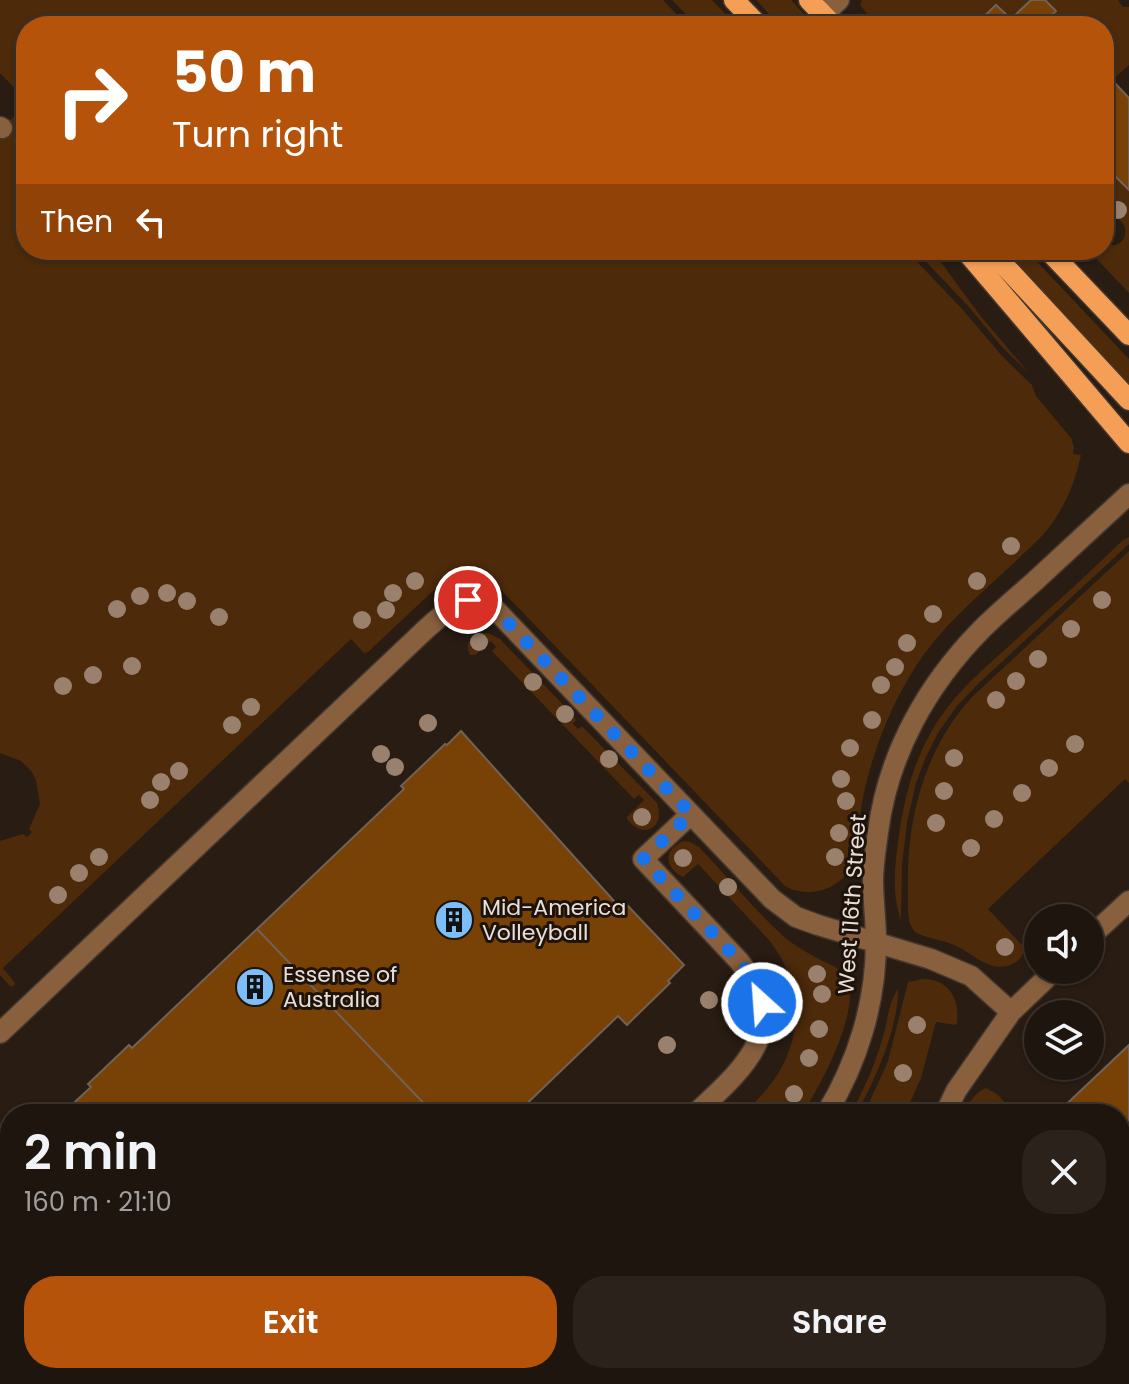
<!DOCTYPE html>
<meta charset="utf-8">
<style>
body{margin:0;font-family:Poppins,sans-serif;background:#2b221c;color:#f1f3f6;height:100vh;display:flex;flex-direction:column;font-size:30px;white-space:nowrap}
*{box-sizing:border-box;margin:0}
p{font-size:26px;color:#a19f9e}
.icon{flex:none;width:44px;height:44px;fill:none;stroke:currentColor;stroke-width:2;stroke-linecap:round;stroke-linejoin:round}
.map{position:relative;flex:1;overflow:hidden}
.side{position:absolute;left:0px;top:1104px;width:1130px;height:280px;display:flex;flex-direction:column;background:#1e150e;border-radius:32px 32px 0 0;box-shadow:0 2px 6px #0004,0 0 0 2px #3c342e}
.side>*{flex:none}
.top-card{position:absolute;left:16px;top:16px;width:1098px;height:244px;border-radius:32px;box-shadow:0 2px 6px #0004,0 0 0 2px #3c342e;background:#b45309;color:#fff;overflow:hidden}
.fabs{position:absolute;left:1024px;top:904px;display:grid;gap:16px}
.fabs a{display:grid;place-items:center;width:80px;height:80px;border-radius:50%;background:#1e150e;box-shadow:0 2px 6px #0004,0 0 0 2px #3c342e;font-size:40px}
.pin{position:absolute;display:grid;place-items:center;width:68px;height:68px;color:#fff;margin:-34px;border:4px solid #fff;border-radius:50%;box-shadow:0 2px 8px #0007}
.me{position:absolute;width:88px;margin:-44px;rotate:334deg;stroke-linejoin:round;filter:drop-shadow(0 0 6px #0008)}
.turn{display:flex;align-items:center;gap:28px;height:168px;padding:0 24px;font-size:36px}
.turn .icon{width:104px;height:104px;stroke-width:2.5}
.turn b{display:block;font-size:56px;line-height:68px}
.then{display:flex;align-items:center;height:76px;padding:0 24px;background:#0003;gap:16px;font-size:30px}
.round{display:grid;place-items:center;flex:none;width:84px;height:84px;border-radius:32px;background:#2b221c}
.headline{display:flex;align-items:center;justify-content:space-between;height:136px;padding:0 24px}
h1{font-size:48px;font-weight:600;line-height:60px}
.action{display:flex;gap:16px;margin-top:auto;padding:16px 24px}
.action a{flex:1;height:92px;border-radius:32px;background:#b45309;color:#fff;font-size:32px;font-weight:600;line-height:92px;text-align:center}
.action a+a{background:#2b221c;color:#f1f3f6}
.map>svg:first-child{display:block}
</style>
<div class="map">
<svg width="1129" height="1384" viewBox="0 0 1129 1384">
<rect width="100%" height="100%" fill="#281c13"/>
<path fill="#4c2a0a" d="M0 0H663L688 26H26V100L0 73Z
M672 0H712L737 26H697Z
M756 0H791L815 26H780Z
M862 0H1031L1011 19 996 5 974 26H877L860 5Z
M1045 0H1118L1123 7H1129V65L1104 87V26H1041L1056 12Z
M26 105V250H906L964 311 1002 356 1032 385 1036 396 1071 438 1074 447 1073 454 1081 455C1076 479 1067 502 1053 522 1043 537 1028 549 1015 562 984 591 951 618 925 653 895 694 873 748 863 798 859 817 858 838 855 858 846 887 813 900 786 887L483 571C472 565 461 567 451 574L368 652 364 653 351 639 3 968 15 983 14 986H10L0 975V841L23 834 27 837 32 832 29 829 40 804 36 780 32 772 21 761 0 753V130Z
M1104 165 1129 190V293L1088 250H1104V239C1108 243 1110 246 1115 245 1125 243 1128 231 1123 224 1117 215 1107 209 1104 198 1102 188 1104 175 1104 165Z
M915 250H931L927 256 932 261 936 258 941 262 979 314 1028 372 1002 347 969 307Z
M1004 250H1026L1129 359V384Z
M1129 537V544L978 684 957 706 938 733 926 757 916 783 907 823 902 865 901 920C891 894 895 862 899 835 904 800 912 767 929 736 948 699 980 672 1010 645 1048 610 1086 576 1123 540Z
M1129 551V783L1125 779 988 909 1023 946C1024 953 1023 957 1016 962 993 976 977 956 958 947 945 940 929 939 916 933 906 924 908 905 908 892 906 821 923 751 972 697Z
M480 633H488L500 639 573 715 576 720 573 724 578 729 582 726 657 803C666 828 643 840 627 819V817L644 800 639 795 634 799 492 651 496 647 491 641 475 655H470L468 650V643Z
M683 841 690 842 699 847C726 875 751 906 779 932 791 944 806 952 821 960 828 963 836 967 842 972 869 998 819 1089 802 1114 784 1114 766 1118 756 1101 803 1055 810 991 768 939L698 864 683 877C664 867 663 851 683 841Z
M923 979C949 979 960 999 957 1023L956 1025 936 1022 921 1078 905 1114H864L888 1061 908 982Z
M898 989C899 1026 875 1081 856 1114H850C864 1090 875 1064 883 1037 888 1021 888 1003 898 989Z
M986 1088 997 1094 1016 1114C999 1114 983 1116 968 1107 970 1099 979 1091 986 1088Z
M437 1374H451L459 1382 467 1374H537L527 1384H431Z"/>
<path fill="#784105" stroke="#706257" stroke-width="2" d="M1031 0H1045L1056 11 1041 26 1038 24 1035 26H974L996 5 1011 19Z
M1112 80 1129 98V190L1104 165V87Z
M461 731 623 911 628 906 684 965 668 981 670 983 631 1021 627 1025 618 1016 516 1114H434L257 929 404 789 401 786 445 744 447 745Z
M257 929 434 1114H62L91 1087 88 1084 129 1045 132 1048Z
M1129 1045V1241L1120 1232V1114H1056Z
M10 1164V1276L0 1265V1173Z
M1120 1232 1129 1241V1384H871L882 1374H1120Z
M0 1265 10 1276V1374H103L113 1384H0Z
M103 1374H244L234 1384H113Z"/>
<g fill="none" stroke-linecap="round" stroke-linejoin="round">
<g stroke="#43372f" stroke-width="23">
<path id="minor" d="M823 15 839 0
M0 127 2 128
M691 814 643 859 739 961C793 1028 745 1067 695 1114
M1090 937 1129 901
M0 1033 426 629C445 612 465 592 492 606L772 899 796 917 818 925 931 959 971 976 1011 1012
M826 1114C858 1062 876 1002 876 941 876 921 873 900 873 880 873 864 876 847 878 832 888 754 927 685 981 630 998 613 1017 597 1035 581 1066 552 1098 523 1129 494
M945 1114 956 1091 1011 1012 1055 970
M408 1384 419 1374
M557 1384 567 1374"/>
</g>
<g stroke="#43372f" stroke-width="23">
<path id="major" d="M734 0 759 26
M809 0 834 26
M965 250 1129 443
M990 250 1129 400
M1048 250 1129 335"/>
</g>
<use href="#minor" stroke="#89603e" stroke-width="20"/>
<use href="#major" stroke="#f59f56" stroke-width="20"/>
</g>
<g fill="#99816e">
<circle cx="1118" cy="210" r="9"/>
<circle cx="1011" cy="546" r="9"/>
<circle cx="415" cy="581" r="9"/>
<circle cx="977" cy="581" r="9"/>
<circle cx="167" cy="593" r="9"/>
<circle cx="393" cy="593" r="9"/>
<circle cx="140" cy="596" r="9"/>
<circle cx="1102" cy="600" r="9"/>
<circle cx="187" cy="601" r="9"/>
<circle cx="117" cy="609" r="9"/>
<circle cx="386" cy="610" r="9"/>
<circle cx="933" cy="614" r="9"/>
<circle cx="219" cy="617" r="9"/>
<circle cx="362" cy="620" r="9"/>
<circle cx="1071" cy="629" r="9"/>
<circle cx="479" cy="642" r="9"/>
<circle cx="907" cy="643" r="9"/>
<circle cx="1038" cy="659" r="9"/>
<circle cx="132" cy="666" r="9"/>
<circle cx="895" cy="667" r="9"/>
<circle cx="93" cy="675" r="9"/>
<circle cx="1016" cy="681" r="9"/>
<circle cx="533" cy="682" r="9"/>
<circle cx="881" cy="685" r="9"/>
<circle cx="63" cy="686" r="9"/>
<circle cx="996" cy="700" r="9"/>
<circle cx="251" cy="707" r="9"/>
<circle cx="565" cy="714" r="9"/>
<circle cx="872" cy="720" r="9"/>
<circle cx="428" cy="723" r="9"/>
<circle cx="232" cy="725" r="9"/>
<circle cx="1075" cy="744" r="9"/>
<circle cx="850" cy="748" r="9"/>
<circle cx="381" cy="754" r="9"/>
<circle cx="954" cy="758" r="9"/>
<circle cx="609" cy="759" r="9"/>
<circle cx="395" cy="767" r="9"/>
<circle cx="1049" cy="768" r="9"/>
<circle cx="179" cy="771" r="9"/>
<circle cx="841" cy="779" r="9"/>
<circle cx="161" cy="782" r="9"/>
<circle cx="944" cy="791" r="9"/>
<circle cx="1022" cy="793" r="9"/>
<circle cx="150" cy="800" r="9"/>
<circle cx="846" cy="801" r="9"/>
<circle cx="642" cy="817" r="9"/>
<circle cx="994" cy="819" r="9"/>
<circle cx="936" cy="823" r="9"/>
<circle cx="839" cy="833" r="9"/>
<circle cx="971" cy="848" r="9"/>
<circle cx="99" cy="857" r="9"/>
<circle cx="835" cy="857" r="9"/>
<circle cx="683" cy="858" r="9"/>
<circle cx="79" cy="873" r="9"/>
<circle cx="728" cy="887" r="9"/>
<circle cx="58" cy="895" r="9"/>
<circle cx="1005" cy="947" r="9"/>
<circle cx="817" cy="974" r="9"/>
<circle cx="822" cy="994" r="9"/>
<circle cx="709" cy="1000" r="9"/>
<circle cx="917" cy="1025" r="9"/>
<circle cx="819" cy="1029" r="9"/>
<circle cx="667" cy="1045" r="9"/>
<circle cx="809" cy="1058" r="9"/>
<circle cx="903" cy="1073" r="9"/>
<circle cx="794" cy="1094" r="9"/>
</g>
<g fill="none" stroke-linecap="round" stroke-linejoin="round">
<path stroke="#1a73e8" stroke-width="14" stroke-dasharray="0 25.2" d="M468 600 485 602 492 606 691 814 643 859 739 961 752 977 762 1003"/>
</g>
<defs>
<g id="building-disc" transform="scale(2)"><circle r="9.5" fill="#7dbef9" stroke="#1e130a"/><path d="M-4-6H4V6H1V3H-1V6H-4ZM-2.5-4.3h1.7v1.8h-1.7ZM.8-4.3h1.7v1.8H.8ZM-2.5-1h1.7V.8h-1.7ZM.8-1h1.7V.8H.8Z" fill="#111"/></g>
</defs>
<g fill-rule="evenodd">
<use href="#building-disc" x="454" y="920"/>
<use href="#building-disc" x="255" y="987"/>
</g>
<g text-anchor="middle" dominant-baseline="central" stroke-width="6" stroke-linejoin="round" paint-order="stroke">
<g font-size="22" fill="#e8dfd9" stroke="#1e130a">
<text transform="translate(852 904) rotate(-86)">West 116th Street</text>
</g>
<g font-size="22" fill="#e8dfd9" stroke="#1e130a" text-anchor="start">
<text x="482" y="907">Mid-America<tspan x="482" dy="25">Volleyball</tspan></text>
<text x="283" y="974">Essense of<tspan x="283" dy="25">Australia</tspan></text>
</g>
</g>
</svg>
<div class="fabs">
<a><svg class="icon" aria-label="sound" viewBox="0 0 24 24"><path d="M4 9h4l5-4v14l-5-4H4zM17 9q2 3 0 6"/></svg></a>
<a><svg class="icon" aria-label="layers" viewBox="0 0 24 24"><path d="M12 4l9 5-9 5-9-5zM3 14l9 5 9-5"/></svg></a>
</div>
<div class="pin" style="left:468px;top:600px;background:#d93025"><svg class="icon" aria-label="arrive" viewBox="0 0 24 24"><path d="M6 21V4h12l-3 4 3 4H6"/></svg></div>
<svg class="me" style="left:762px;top:1003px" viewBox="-20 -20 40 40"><circle r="17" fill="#1a73e8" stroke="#fff" stroke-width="3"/><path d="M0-11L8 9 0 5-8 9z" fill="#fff"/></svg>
<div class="top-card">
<div class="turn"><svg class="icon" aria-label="right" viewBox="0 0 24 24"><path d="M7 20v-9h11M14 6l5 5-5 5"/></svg><div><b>50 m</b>Turn right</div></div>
<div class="then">Then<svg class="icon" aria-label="left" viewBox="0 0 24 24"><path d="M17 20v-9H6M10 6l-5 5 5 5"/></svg></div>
</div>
<section class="side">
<div class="headline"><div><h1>2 min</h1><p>160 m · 21:10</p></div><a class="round"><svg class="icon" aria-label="close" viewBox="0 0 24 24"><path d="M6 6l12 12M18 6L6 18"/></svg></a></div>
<div class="action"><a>Exit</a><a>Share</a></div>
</section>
</div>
